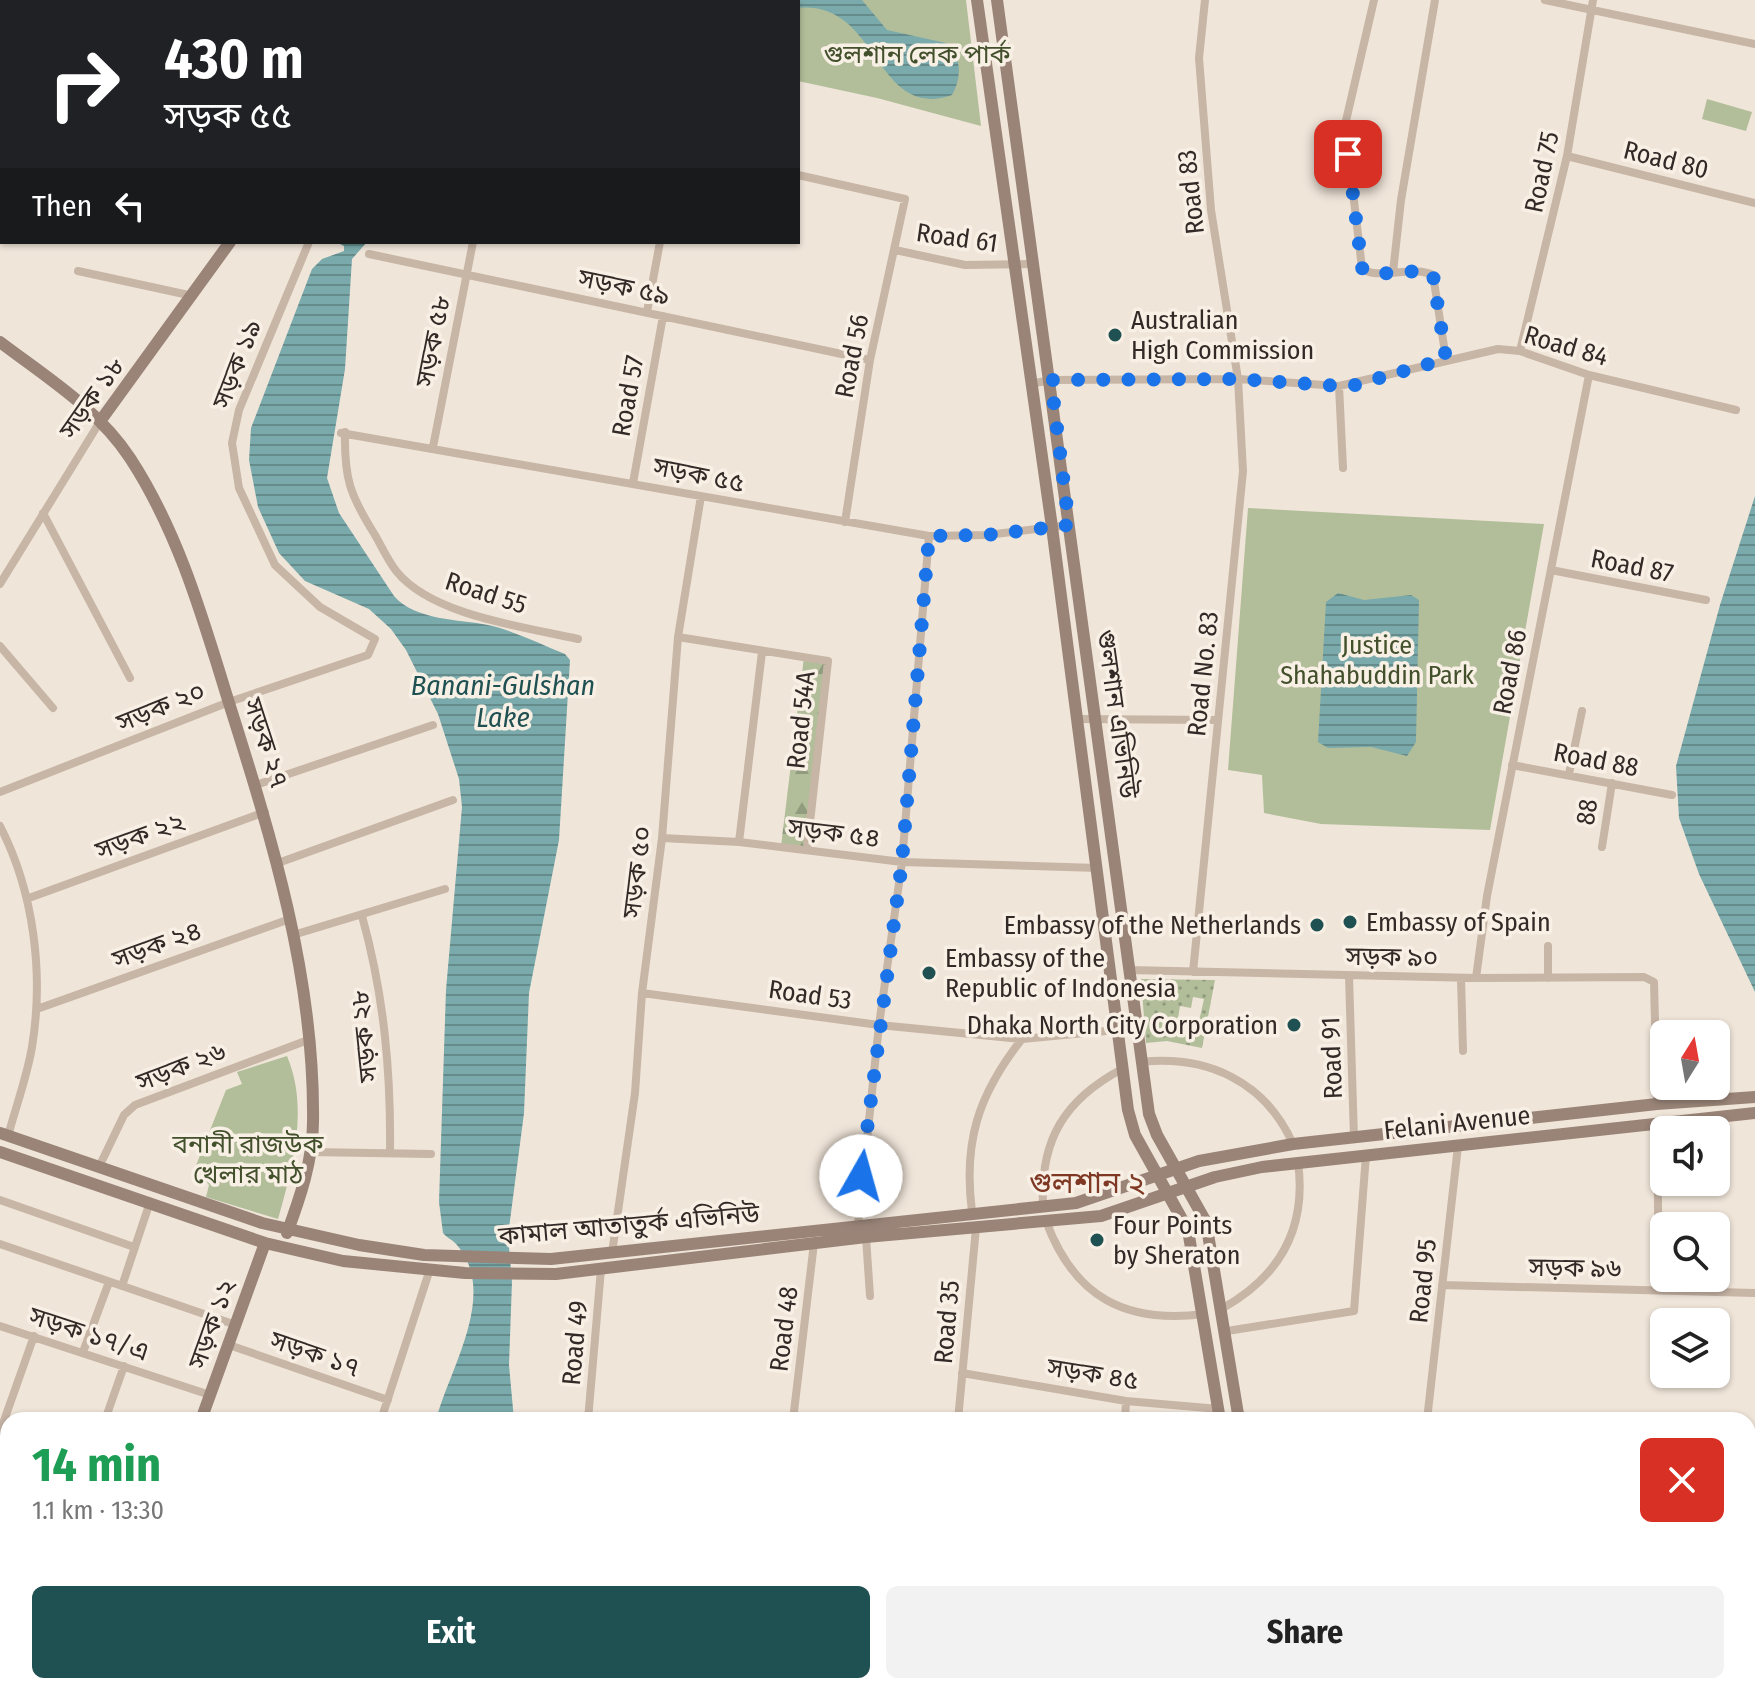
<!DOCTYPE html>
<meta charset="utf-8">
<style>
body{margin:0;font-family:"Fira Sans Condensed","Noto Sans Bengali",sans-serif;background:#f2f2f2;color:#222;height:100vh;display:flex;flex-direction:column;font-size:30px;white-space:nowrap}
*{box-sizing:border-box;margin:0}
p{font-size:26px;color:#767676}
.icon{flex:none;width:44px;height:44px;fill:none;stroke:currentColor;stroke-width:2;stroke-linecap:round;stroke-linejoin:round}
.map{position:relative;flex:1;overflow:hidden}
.sheet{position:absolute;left:0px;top:1412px;width:1756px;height:282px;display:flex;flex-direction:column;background:#fff;border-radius:24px 24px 0 0;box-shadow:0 2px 6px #0004}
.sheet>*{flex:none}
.hud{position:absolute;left:0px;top:0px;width:800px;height:244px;box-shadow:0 2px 6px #0004;background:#202124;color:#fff;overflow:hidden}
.needle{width:52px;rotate:11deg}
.controls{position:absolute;left:1650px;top:1020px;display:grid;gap:16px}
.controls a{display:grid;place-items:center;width:80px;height:80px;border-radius:12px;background:#fff;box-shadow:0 2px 6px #0004;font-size:40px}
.pin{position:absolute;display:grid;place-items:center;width:68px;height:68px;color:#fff;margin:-34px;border-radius:16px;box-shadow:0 4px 12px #0006}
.me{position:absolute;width:88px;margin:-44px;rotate:7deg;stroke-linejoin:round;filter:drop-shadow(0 0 6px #0008)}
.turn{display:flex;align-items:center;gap:28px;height:168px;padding:0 32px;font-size:36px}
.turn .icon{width:104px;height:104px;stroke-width:2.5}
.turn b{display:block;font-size:56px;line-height:68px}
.then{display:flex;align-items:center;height:76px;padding:0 32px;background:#0003;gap:16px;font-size:30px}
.round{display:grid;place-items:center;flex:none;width:84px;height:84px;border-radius:12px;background:#f2f2f2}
.overview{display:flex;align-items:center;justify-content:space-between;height:136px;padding:0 32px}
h1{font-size:48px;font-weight:700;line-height:60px;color:#1e9e55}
.action{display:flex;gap:16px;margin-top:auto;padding:16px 32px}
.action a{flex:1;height:92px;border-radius:12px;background:#1f5052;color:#fff;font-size:32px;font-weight:700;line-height:92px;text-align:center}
.action a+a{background:#f2f2f2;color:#222}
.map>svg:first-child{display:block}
</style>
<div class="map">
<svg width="1755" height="1693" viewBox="0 0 1755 1693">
<defs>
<pattern id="grass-dots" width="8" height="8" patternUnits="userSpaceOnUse" patternTransform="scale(2)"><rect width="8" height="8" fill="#b2be9a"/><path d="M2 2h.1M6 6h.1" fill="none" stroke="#919b7e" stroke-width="1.8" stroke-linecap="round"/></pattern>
<pattern id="forest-firs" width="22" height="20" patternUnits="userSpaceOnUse" patternTransform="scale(2)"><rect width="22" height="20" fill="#b2be9a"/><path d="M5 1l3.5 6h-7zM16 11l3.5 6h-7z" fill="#919b7e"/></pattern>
<pattern id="cemetery-stones" width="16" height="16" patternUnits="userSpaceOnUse" patternTransform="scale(2)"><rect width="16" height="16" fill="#b2be9a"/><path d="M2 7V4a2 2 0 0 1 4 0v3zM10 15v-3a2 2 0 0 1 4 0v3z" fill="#919b7e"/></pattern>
<pattern id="water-rules" width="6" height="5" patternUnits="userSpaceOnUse" patternTransform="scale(2)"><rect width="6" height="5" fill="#7aaaab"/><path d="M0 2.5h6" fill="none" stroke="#658b8b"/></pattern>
</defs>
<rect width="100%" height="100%" fill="#f0e5d9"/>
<path fill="url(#grass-dots)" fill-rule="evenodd" d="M1141 979 1215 980 1202 1048 1167 1041 1146 1043ZM1193 997 1204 999 1197 1030 1186 1028 1188 1020 1178 1018 1180 1006 1191 1008Z"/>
<path fill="url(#forest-firs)" d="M804 657 828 661 807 849 781 846Z"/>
<path fill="url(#cemetery-stones)" d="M0 0H368L378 2H2L0 131Z"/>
<path fill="#b2be9a" d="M449 0H966L981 126 877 98 798 81V2Z
M1707 99 1752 112 1746 131 1702 119Z
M1248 508 1544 524 1490 830 1321 824 1264 813 1262 775 1228 770Z
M287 1056C309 1108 293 1166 278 1219L206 1197 209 1185 195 1168 226 1090 242 1084 237 1072Z
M1283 1686H1447L1451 1693H1285Z"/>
<path fill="url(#water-rules)" d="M660 0H862L887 30 946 43C962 57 962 78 952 95 874 122 880 0 798 8V2Z
M336 242H367L352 259 345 369 327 478 339 513 394 596C416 621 459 619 488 625 515 631 540 644 565 654L570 660 559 840 529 993 524 1113 508 1236 512 1282 509 1365 514 1420H436C449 1369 499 1294 457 1245 453 1240 447 1238 443 1233L439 1202 446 990 462 807 459 779 438 714 406 650 391 629 369 609 305 581 279 553 258 507 249 460 251 428 312 269 322 259 344 251V246Z
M1755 496V992L1699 874 1679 818 1676 766 1720 605Z
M1338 593 1364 600 1411 595 1419 600 1416 742 1407 756 1371 747 1328 748 1318 742 1326 602Z
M391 1686H571L573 1693H394Z"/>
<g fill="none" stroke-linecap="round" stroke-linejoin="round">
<path stroke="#c7b5a6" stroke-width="8" d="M1374 0 1345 125 1362 268C1373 281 1414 265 1433 275L1446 359
M1545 0 1755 44
M1567 156 1755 203
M798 175 905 199 870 360 845 522
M895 250 965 265 1034 264
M369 254 870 360
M78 271 193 296
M1393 272 1401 200 1435 0
M647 312 660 242
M1520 351 1567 156 1593 0
M1030 384 1051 380 1238 379 1339 386 1498 349 1520 351 1589 375 1736 410
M1339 386 1343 468
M345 432C344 479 350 495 375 535 382 547 388 561 397 572 433 616 526 627 578 639
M341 433 929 536 987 535 1069 525
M433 447 473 242
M633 483 663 316
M43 513 130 678
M1551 570 1706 600
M0 584 101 420
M678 637 828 661 807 849
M0 646 53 708
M1077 719 1218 720
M1512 765 1672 795
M1569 774 1582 711
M256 785 433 725
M0 792 229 702 368 655 375 639 320 607 275 565 239 488 232 443 239 410 309 242
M0 826C34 892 44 974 32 1047 27 1077 16 1106 8 1136
M662 838 739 842 902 862 1098 868
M739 842 762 652
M1602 847 1612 783
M278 863 453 800
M29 898 265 812
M362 916C384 995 391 1071 390 1153
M293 935 445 889
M1129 970 1476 978 1644 977 1654 982 1657 1104
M1193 972 1243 471 1238 379 1211 210 1199 58 1205 0
M1349 976 1354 1138
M1461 978 1463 1051
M1476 978 1487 896 1589 375
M1548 978V946
M642 993 879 1025 1022 1039 1116 1030
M37 1009 290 919
M1141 1062C1207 1055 1265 1081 1293 1144
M1657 1122 1659 1289
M310 1152 431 1154
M99 1167 124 1115 135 1105 308 1040
M0 1200 134 1247
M1043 1206C1040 1140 1064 1100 1122 1069
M972 1212C963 1142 978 1095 1022 1039
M1046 1221C1074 1297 1125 1324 1204 1314
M858 1225 879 1025 902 862 929 536
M866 1237 870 1296
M0 1244 236 1325
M612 1253 635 1093 642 993 662 838 678 637 701 496
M1442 1285 1755 1293
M122 1286 150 1202
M1223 1308C1280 1276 1307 1228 1298 1162
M0 1326 210 1395
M1227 1331 1354 1311 1366 1155
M229 1345 388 1400
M83 1352 109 1282
M962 1373 1126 1401 1219 1409
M105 1420 124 1366
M381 1420 429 1272
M588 1420 601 1269
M793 1420 814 1243
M958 1420 976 1228
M1125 1420 1126 1401
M1427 1420 1458 1146
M0 1432 34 1336
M0 1436 8 1439
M1748 1443H1755
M0 1523 8 1526
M0 1565 8 1542
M0 1628 8 1630
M592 1686 597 1693
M1108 1686 1171 1693
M1599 1686 1755 1691
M201 1693 203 1686
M294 1693 296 1686
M751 1693V1686
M933 1693 934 1686
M1101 1693V1686"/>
<path stroke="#9a8478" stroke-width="12" d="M977 0 1052 527 1128 1110 1135 1135 1188 1230 1220 1420
M997 0 1149 1114 1157 1135 1206 1222 1239 1420
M442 2V0
M0 342C46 377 98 409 130 458 179 533 203 619 229 703 272 839 315 978 313 1122 313 1160 300 1198 287 1233
M101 420 230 242
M0 1133 262 1223 359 1245 424 1255 551 1259 1076 1203 1199 1161 1293 1144 1657 1104 1755 1097
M0 1152 265 1243 343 1261 465 1273 556 1274 866 1237 1101 1216 1215 1177 1262 1167 1755 1113
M201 1420 265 1243
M11 1686 31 1693
M1258 1686 1259 1693
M1277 1686 1278 1693
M104 1693 107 1686"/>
</g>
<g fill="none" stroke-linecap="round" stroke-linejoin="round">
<path stroke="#1a73e8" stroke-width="14" stroke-dasharray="0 25.2" d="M861 1176 902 862 929 536 987 535 1069 525 1051 380 1238 379 1339 386 1355 385 1446 359 1433 275C1414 265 1373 281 1362 268L1348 154"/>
</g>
<g fill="#1f5052" stroke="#f8efe5" stroke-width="3">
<circle cx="1115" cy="335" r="8"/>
<circle cx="1350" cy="922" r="8"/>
<circle cx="1317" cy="925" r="8"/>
<circle cx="929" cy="973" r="8"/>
<circle cx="1294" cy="1025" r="8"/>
<circle cx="1097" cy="1240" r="8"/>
</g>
<g text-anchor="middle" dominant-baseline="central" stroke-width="7" stroke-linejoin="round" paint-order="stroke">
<g font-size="26" fill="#43502c" stroke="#f8efe5">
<text x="917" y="54">গুলশান লেক পার্ক</text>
<text x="1377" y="645">Justice<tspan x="1377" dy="30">Shahabuddin Park</tspan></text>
<text x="248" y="1144">বনানী রাজউক<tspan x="248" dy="30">খেলার মাঠ</tspan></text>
</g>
<g font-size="26" fill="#332a27" stroke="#f8efe5">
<text transform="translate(1666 160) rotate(14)">Road 80</text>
<text transform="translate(1542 172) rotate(-78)">Road 75</text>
<text transform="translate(1191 192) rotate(-96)">Road 83</text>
<text transform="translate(957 238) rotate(8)">Road 61</text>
<text transform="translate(624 287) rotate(12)">সড়ক ৫৯</text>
<text transform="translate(433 341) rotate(-79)">সড়ক ৫৮</text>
<text transform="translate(1566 346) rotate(16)">Road 84</text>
<text transform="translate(852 356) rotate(-79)">Road 56</text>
<text transform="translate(237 364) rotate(-69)">সড়ক ১৯</text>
<text transform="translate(628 396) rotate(-80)">Road 57</text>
<text transform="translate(92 398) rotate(-55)">সড়ক ১৮</text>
<text transform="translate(699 475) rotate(11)">সড়ক ৫৫</text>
<text transform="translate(1632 566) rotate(11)">Road 87</text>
<text transform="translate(486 593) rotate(18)">Road 55</text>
<text transform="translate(1510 672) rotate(-79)">Road 86</text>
<text transform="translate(1203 674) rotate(-84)">Road No. 83</text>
<text transform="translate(161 707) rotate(-22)">সড়ক ২০</text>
<text transform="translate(1117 714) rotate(82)">গুলশান এভিনিউ</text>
<text transform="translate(801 720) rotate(-84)">Road 54A</text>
<text transform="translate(266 743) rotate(72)">সড়ক ২৭</text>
<text transform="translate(1596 760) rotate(11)">Road 88</text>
<text transform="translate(1587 812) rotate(-82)">88</text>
<text transform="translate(834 833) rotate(7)">সড়ক ৫৪</text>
<text transform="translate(140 836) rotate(-20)">সড়ক ২২</text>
<text transform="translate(637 872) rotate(-83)">সড়ক ৫০</text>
<text transform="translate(157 945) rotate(-20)">সড়ক ২৪</text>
<text transform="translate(1392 957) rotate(1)">সড়ক ৯০</text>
<text transform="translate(810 995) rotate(8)">Road 53</text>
<text transform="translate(364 1036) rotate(-96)">সড়ক ২৮</text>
<text transform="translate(1332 1058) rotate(-92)">Road 91</text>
<text transform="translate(181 1067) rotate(-21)">সড়ক ২৬</text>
<text transform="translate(1457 1123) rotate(-6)">Felani Avenue</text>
<text transform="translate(629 1225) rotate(-5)">কামাল আতাতুর্ক এভিনিউ</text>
<text transform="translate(1575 1268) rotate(1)">সড়ক ৯৬</text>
<text transform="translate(1423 1281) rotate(-84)">Road 95</text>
<text transform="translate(947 1322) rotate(-85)">Road 35</text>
<text transform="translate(212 1324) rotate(-70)">সড়ক ১২</text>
<text transform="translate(784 1329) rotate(-83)">Road 48</text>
<text transform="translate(89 1334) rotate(18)">সড়ক ১৭/এ</text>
<text transform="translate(575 1343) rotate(-85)">Road 49</text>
<text transform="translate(315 1354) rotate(19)">সড়ক ১৭</text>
<text transform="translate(1093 1374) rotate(9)">সড়ক ৪৫</text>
</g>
<g font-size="26" fill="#332a27" stroke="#f8efe5" text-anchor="start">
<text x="1131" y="320">Australian<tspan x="1131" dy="30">High Commission</tspan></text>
<text x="1366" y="922">Embassy of Spain</text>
<text x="1301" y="925" text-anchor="end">Embassy of the Netherlands</text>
<text x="945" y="958">Embassy of the<tspan x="945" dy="30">Republic of Indonesia</tspan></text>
<text x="1278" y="1025" text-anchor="end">Dhaka North City Corporation</text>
<text x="1113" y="1225">Four Points<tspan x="1113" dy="30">by Sheraton</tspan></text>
</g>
<g font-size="28" font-style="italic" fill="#1f5052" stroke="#f8efe5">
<text x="503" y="685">Banani-Gulshan<tspan x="503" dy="32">Lake</tspan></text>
</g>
<g font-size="30" fill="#7e3824" stroke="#f8efe5">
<text x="1087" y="1183">গুলশান ২</text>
</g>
</g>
</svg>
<div class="controls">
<a><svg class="needle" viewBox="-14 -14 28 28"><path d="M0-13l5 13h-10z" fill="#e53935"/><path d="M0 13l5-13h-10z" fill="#767676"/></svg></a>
<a><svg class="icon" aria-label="sound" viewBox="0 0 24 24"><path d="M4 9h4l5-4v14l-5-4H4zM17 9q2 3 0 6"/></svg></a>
<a><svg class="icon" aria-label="search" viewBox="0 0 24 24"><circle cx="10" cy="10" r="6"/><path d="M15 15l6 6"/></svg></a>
<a><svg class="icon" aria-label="layers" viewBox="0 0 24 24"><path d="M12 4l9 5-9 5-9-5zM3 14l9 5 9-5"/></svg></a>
</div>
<div class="pin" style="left:1348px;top:154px;background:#d93025"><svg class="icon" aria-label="arrive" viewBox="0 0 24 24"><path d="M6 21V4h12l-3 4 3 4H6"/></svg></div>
<svg class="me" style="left:861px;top:1176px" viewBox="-20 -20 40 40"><circle r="19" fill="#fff"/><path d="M0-13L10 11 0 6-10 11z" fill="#1a73e8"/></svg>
<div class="hud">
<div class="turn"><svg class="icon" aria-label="right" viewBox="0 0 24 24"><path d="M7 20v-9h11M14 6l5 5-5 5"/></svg><div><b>430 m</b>সড়ক ৫৫</div></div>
<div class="then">Then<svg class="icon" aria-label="left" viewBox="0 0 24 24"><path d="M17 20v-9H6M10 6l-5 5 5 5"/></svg></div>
</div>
<section class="sheet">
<div class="overview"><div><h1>14 min</h1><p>1.1 km · 13:30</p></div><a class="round" style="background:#d93025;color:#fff"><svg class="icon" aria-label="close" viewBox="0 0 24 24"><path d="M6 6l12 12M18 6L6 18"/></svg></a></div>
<div class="action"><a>Exit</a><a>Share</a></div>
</section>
</div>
